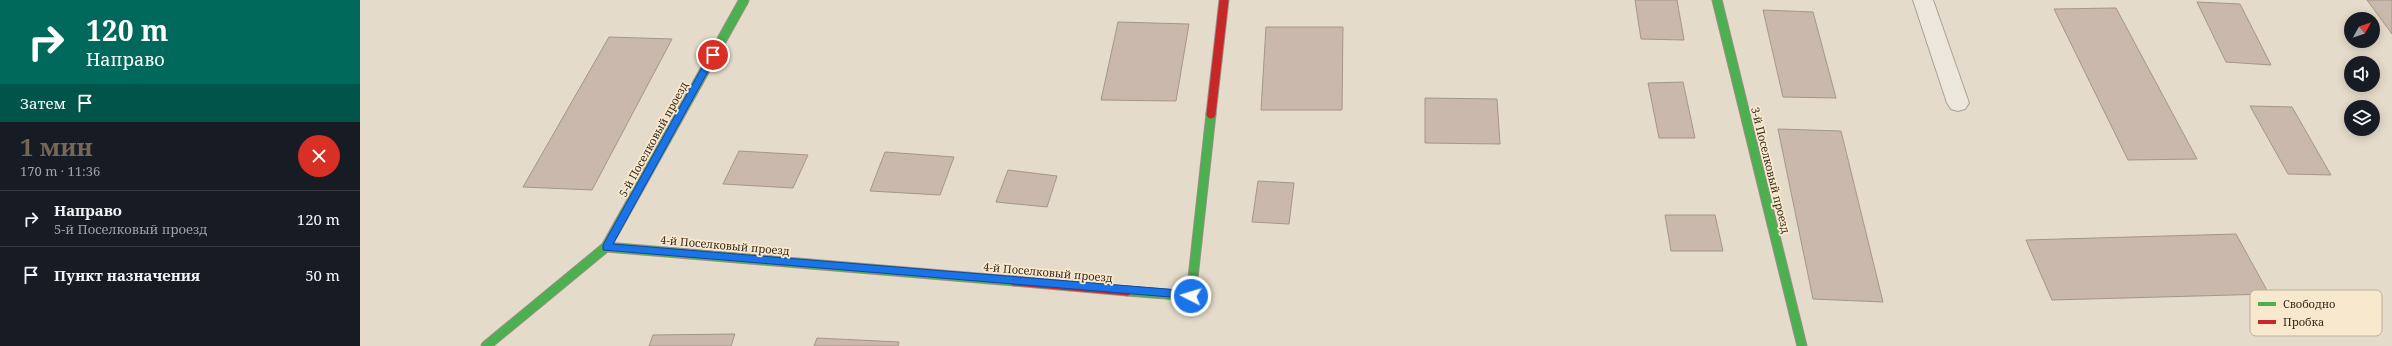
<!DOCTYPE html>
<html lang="ru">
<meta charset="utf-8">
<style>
body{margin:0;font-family:"Noto Serif",serif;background:#20242c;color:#f1f3f6;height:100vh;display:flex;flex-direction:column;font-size:15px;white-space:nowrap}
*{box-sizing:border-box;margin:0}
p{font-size:13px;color:#9ea1a6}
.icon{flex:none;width:22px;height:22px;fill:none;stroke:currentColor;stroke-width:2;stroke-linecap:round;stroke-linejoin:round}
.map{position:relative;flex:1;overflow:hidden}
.side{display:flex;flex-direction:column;background:#171b24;width:360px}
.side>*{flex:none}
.hud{background:#00695c;color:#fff;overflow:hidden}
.needle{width:26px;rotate:50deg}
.tools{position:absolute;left:1984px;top:12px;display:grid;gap:8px}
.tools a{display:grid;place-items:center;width:36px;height:36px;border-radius:50%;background:#171b24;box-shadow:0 2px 10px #0003;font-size:20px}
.pin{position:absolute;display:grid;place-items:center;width:34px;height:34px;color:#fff;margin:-17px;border:2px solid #fff;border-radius:50%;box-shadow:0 1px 4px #0007}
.me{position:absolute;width:44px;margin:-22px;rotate:275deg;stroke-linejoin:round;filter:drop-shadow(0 0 3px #0008)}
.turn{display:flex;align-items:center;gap:14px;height:84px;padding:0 20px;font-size:18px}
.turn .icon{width:52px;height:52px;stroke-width:2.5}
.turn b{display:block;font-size:28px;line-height:34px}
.then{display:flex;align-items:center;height:38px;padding:0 20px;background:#0003;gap:8px;font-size:15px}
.round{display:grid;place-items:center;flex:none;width:42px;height:42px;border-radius:21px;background:#20242c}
.head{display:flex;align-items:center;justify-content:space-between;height:68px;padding:0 20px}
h1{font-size:24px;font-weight:700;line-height:30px;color:#756758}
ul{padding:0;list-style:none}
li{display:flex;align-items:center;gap:12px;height:56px;padding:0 20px;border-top:1px solid #363941}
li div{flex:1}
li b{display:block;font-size:15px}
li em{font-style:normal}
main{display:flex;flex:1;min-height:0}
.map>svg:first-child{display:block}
</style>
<main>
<section class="side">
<div class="hud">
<div class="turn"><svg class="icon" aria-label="right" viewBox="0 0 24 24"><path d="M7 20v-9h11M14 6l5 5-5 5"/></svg><div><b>120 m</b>Направо</div></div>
<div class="then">Затем<svg class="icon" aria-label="arrive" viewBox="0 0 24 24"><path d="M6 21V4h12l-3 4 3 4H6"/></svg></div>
</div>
<div class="head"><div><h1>1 мин</h1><p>170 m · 11:36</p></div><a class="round" style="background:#d93025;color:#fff"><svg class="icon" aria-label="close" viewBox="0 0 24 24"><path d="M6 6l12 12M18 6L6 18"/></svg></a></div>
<ul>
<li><svg class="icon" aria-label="right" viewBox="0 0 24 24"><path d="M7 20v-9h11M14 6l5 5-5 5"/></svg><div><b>Направо</b><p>5-й Поселковый проезд</p></div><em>120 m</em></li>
<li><svg class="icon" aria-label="arrive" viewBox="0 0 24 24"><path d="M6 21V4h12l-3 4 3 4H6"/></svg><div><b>Пункт назначения</b></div><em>50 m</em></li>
</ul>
</section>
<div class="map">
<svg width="2032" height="346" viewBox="0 0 2032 346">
<rect width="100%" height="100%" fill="#e5dbca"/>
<path fill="#c9b8ab" stroke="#a5968a" d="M1275 0H1317L1324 40 1281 39Z
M2007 0H2032V34Z
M1837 2 1880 4 1911 65 1866 62Z
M1756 8 1837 159 1768 160 1694 9Z
M1403 10 1453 12 1476 98 1423 97Z
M758 22 829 24 816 101 741 100Z
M906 27H983L982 110H901Z
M249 37 312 39 232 190 163 187Z
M1323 82 1335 138H1299L1288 83Z
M1065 98 1137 99 1140 144 1065 143Z
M1890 106 1932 107 1971 175 1928 174Z
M1418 129 1481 131 1523 302 1453 299Z
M379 151 448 155 433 188 363 184Z
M525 152 594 157 580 195 510 191Z
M648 170 697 176 687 207 636 202Z
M898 181 934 183 929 224 892 222Z
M1305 215H1355L1363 251H1311Z
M1876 234 1909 294 1692 300 1666 240Z
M375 334 371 346H289L293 335Z
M457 338 539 342 538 346H454Z"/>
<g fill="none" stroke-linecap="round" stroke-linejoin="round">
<g stroke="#aaa094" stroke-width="2">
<path id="street" d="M1553 0H1573L1609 103 1605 109 1598 111 1591 109 1587 103Z"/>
</g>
<g stroke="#998f84" stroke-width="11">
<path id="fast" d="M1357 0 1442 346
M246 247 654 281
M767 291 831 296 851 114
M126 346 246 247 384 0"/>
</g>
<g stroke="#998f84" stroke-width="11">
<path id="jam" d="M851 114 864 0
M654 281 767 291"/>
</g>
<use href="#street" fill="#ede6dc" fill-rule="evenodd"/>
<use href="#fast" stroke="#4caf50" stroke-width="9"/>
<use href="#jam" stroke="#c62828" stroke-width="9"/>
</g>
<path fill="#1a73e8" stroke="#114b97" d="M353 52 357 55 253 244 831 291 834 293V299L243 250V245L350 53Z"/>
<g text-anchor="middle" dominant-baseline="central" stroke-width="3.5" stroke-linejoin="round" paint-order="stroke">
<g font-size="11" fill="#39281b" stroke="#f8e9ce">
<text transform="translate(293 139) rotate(-61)">5-й Поселковый проезд</text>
<text transform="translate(1411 170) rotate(76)">3-й Поселковый проезд</text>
<text transform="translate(365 245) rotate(5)">4-й Поселковый проезд</text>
<text transform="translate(688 272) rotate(5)">4-й Поселковый проезд</text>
</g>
</g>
<rect x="1890" y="290" width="132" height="46" rx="6" fill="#f8e9ce" stroke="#bfaf98" stroke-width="1"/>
<rect x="1898" y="302" width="18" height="4" fill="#4caf50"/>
<rect x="1898" y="320" width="18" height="4" fill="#c62828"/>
<g font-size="11" fill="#39281b">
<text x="1923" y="308">Свободно</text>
<text x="1923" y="326">Пробка</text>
</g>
</svg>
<div class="tools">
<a><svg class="needle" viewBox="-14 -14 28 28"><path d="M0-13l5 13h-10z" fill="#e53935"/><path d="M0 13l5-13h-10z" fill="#9ea1a6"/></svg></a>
<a><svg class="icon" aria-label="sound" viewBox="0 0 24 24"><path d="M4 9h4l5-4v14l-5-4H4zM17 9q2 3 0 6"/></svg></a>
<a><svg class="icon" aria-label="layers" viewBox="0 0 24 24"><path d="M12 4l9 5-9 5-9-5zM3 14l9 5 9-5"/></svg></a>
</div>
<div class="pin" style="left:353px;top:55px;background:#d93025"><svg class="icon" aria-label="arrive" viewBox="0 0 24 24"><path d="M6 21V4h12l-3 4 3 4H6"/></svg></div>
<svg class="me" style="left:831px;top:296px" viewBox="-20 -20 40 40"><circle r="17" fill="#1a73e8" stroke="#fff" stroke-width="3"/><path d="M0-11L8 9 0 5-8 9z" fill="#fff"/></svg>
</div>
</main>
